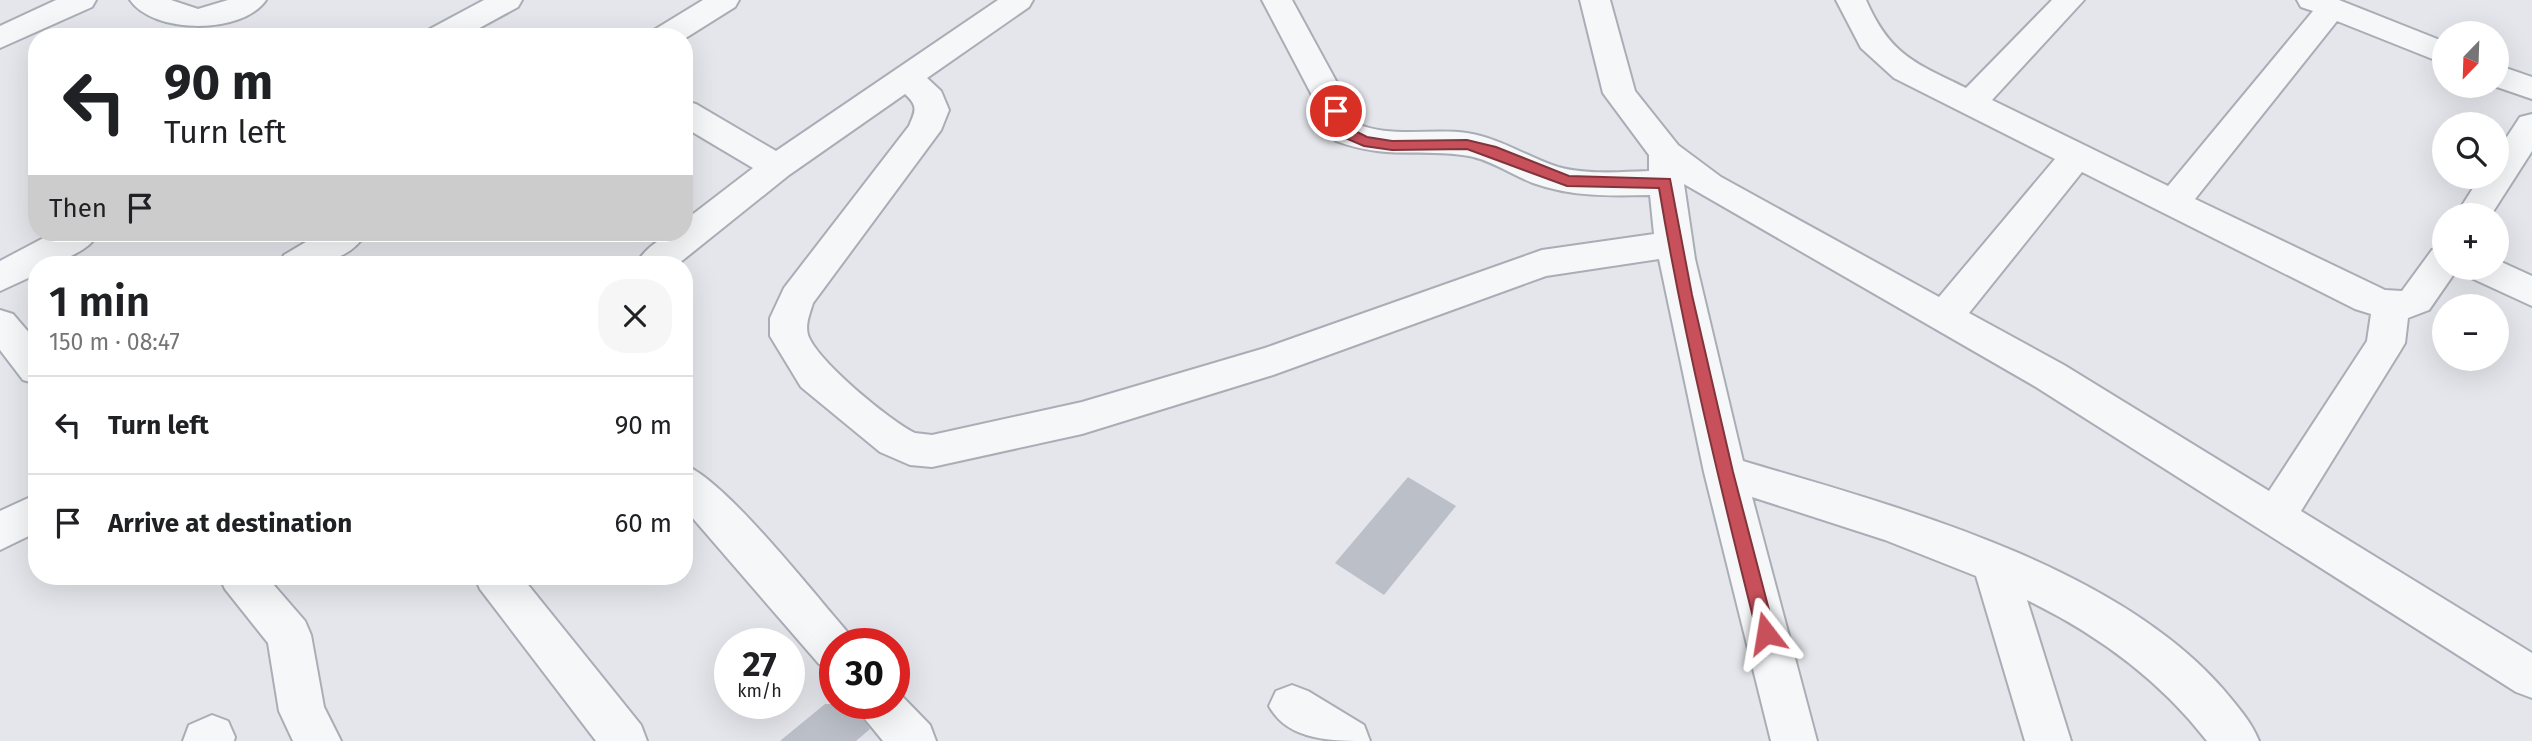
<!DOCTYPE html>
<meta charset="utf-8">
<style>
body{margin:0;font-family:"Fira Sans",sans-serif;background:#f6f6f6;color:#202124;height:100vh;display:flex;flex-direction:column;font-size:26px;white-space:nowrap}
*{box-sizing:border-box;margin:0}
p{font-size:23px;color:#757577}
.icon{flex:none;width:38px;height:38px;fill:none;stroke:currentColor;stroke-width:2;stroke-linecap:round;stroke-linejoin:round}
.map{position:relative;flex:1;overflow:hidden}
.panel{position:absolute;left:28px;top:256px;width:665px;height:329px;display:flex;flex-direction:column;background:#fff;border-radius:28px;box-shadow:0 7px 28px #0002}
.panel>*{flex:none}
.guide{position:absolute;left:28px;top:28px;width:665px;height:214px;border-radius:28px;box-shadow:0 7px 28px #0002;background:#fff;color:#202124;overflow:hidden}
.needle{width:46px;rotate:203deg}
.controls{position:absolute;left:2432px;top:21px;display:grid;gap:14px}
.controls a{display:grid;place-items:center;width:77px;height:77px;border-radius:50%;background:#fff;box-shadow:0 7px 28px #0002;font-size:35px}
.speed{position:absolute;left:714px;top:628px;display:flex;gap:14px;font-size:35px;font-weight:700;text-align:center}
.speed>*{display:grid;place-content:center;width:91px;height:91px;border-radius:50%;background:#fff;box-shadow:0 7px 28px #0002;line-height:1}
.speed small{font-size:18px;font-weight:400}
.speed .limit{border:10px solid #d22;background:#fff;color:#111}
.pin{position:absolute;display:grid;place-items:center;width:60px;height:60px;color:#fff;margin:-30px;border:4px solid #fff;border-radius:50%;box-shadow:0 2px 7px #0007}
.me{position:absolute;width:77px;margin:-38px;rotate:346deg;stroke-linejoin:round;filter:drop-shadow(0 0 5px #0008)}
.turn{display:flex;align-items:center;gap:24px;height:147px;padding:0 21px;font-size:32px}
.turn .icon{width:91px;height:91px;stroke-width:2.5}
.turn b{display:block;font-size:49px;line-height:60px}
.then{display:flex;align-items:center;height:66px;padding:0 21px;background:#0003;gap:14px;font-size:26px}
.round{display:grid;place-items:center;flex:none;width:74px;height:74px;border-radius:28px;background:#f6f6f6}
.summary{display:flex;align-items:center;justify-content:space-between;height:119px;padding:0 21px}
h1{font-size:42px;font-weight:600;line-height:52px}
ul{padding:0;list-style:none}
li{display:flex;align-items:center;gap:21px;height:98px;padding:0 21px;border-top:2px solid #e0e0e0}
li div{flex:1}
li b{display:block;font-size:26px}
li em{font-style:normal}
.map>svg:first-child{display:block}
</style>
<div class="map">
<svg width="2532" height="741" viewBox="0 0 2532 741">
<rect width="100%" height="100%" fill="#e4e6eb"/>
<path fill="#bbbfc8" d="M1408 477 1456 506 1384 595 1335 563Z
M825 704H855L870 729 856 741H780Z"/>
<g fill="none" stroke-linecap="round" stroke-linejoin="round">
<g stroke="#a9adb5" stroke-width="4">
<path id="minor" d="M56 0H96L92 7 0 48V26Z
M130 0H171L198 9 228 0H266C242 35 153 34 130 0Z
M484 0H522L518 7 463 37H424L428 30Z
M703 0H739L735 7 684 39 650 37 654 30Z
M998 0H1033L1029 7 927 78 941 91 949 110 941 130 813 303C810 313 805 324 808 335 817 361 890 421 915 433L932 435 1082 402 1265 348 1542 250 1654 234 1650 195C1610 196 1572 197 1533 183 1512 175 1491 160 1469 156 1421 148 1386 160 1336 141L1262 0H1292L1360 125C1395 138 1432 128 1467 133 1500 138 1527 157 1558 167 1587 175 1620 172 1649 171V155L1603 93 1580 0H1610L1635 91 1678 145 1721 177 1939 297 2055 159 1894 78 1861 48 1836 0H1866C1890 55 1915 63 1966 88L2052 0H2084L1992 100 2168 186 2313 11 2301 7 2297 0H2339L2445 42V64L2337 21 2195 199 2385 290 2402 291 2432 250 2445 246V268H2458L2429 310 2408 318 2405 343 2399 353 2301 511 2532 653V698L2516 692 2036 387 1684 184 1695 259 1743 461C1898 507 2114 564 2223 689 2237 706 2251 721 2259 741H2207C2159 679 2097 634 2027 600L2071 741H2025L1976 576 1885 540 1752 497 1817 741H1771L1704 472 1659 259 1546 276 1273 375 1082 434 932 467 910 465 880 452 801 387 770 336V318L784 288 909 126C916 110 918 106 905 94L789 175 678 264H636C646 247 665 233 684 233V221L753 168 684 127V101L696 104 776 151ZM2082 172 2355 309 2371 314 2367 341 2269 491 2064 365 1969 313Z
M2497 65 2532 77V99L2494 86H2497Z
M2532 114V151L2491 215H2456L2480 177H2497V152L2520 117Z
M53 233H99C88 252 58 264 37 264V274L0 291V261Z
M321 233H366C347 265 311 264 279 264L284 255Z
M2497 260 2532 276V306L2469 277 2464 268H2497Z
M0 310 13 314 37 342V384L23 380 0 350Z
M684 465C725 479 817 598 851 636L855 644H835V670L819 664 684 508Z
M37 494V532L0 550V511Z
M219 576H266L305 621 311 635 324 707 341 741H293L279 711 268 643 225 589Z
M474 576H521L641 725 647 741H596L480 589Z
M1292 685 1308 691 1364 725 1370 741C1331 741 1288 741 1269 706L1276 691Z
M894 688 930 725 936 741H883L865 719 858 704H894Z
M212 715 228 721 235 737 234 741H183L189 725Z"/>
</g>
<use href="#minor" fill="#f6f7f9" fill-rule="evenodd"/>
</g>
<path fill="#c8505b" stroke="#82343b" stroke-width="2" d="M1336 107 1341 108 1353 130 1367 137 1392 141 1467 140 1496 147 1569 176 1670 179 1692 295 1733 472 1775 633 1772 639H1759L1757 633C1720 486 1684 338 1659 188L1567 186 1467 149 1392 150 1364 146 1343 137 1330 111Z"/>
</svg>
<div class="controls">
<a><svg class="needle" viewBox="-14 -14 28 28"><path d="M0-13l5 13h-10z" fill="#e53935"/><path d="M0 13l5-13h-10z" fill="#757577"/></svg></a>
<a><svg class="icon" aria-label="search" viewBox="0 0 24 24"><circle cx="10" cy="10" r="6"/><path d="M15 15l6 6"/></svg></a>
<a>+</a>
<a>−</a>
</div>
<div class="speed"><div>27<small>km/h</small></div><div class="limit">30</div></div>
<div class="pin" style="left:1336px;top:111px;background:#d93025"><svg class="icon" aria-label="arrive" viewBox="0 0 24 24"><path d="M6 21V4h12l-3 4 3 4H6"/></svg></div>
<svg class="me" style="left:1766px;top:633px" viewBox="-20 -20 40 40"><path d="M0-17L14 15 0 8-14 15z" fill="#c8505b" stroke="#fff" stroke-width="4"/></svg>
<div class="guide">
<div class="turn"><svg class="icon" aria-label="left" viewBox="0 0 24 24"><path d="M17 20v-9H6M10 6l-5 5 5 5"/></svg><div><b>90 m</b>Turn left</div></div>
<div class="then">Then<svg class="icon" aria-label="arrive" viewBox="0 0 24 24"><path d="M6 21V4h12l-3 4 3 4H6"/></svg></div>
</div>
<section class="panel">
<div class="summary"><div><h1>1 min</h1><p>150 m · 08:47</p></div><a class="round"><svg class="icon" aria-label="close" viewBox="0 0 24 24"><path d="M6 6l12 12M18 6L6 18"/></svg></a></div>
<ul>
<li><svg class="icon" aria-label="left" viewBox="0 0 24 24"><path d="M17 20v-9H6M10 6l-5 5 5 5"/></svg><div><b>Turn left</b></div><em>90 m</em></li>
<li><svg class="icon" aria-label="arrive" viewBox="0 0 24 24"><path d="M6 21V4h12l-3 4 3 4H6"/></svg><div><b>Arrive at destination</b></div><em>60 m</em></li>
</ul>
</section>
</div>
